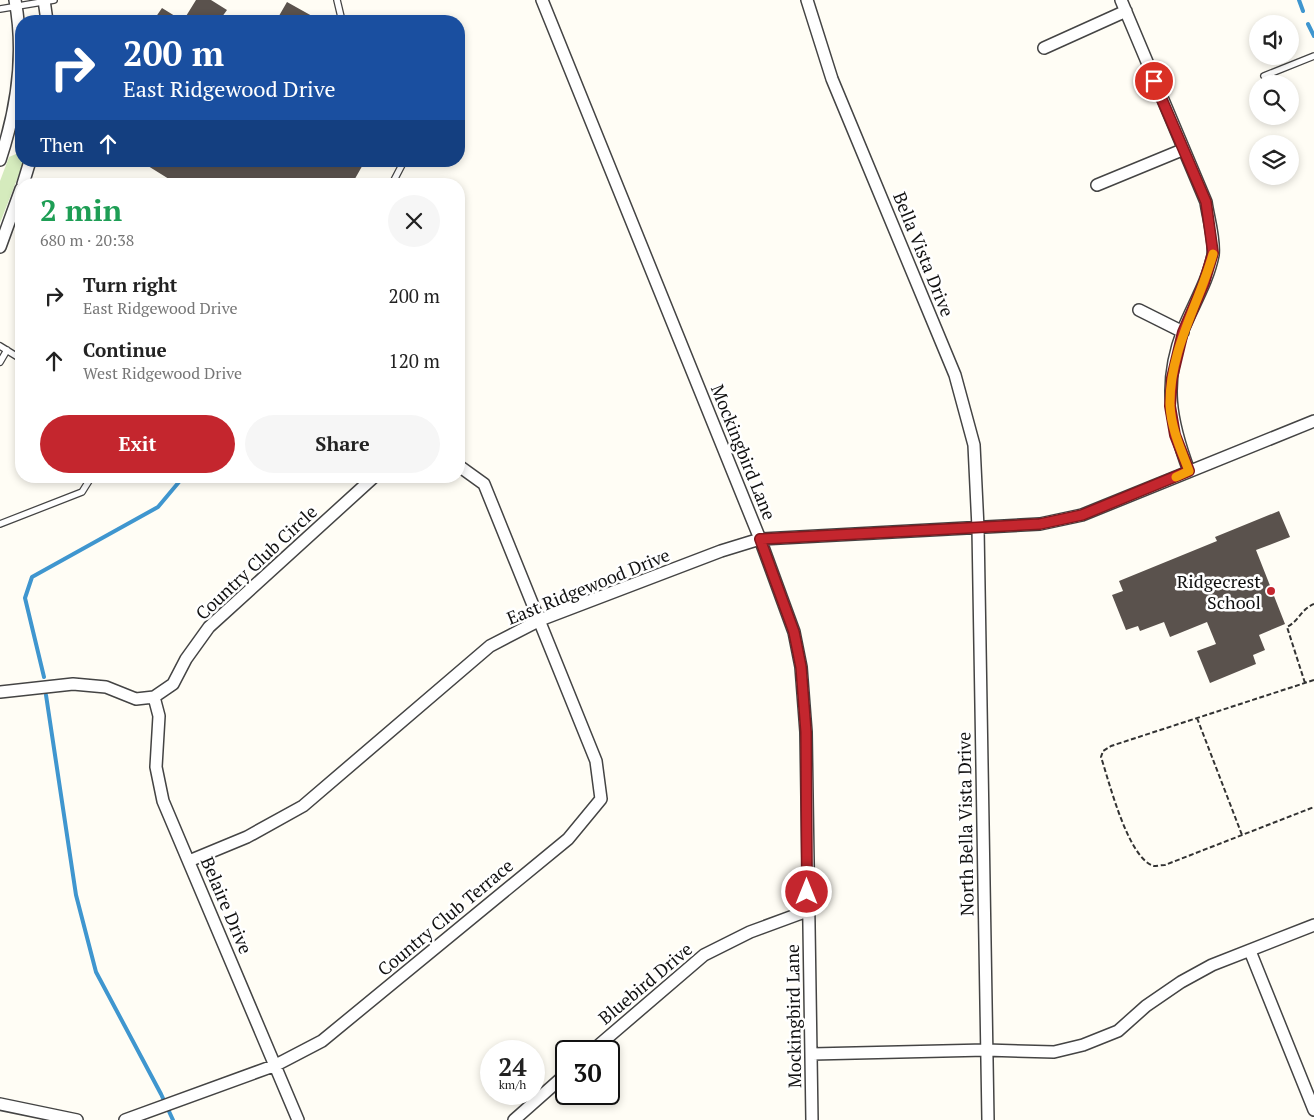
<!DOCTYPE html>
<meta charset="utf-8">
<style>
body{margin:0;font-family:"PT Serif",serif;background:#f6f6f6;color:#222;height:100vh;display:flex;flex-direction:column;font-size:19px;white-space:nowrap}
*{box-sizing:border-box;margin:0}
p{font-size:16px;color:#767676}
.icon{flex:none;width:28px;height:28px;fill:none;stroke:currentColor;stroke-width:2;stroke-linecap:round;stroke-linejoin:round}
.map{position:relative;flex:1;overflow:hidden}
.side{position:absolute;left:15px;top:178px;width:450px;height:305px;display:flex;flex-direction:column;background:#fff;border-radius:20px;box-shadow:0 2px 8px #0003}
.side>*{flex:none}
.banner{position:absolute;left:15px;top:15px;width:450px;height:152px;border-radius:20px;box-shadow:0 2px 8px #0003;background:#1a4fa0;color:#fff;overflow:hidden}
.buttons{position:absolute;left:1249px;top:15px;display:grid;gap:10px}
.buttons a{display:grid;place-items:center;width:50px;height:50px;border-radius:50%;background:#fff;box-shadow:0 2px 8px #0003;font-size:25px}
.speed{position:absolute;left:480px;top:1040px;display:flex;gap:10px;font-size:25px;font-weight:700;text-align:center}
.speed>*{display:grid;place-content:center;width:65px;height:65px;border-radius:50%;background:#fff;box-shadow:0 2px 8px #0003;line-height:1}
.speed small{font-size:12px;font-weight:400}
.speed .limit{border:2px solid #111;border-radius:8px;background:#fff;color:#111}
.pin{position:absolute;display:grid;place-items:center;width:42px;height:42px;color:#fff;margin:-21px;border:2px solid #fff;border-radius:50%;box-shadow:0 1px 5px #0007}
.me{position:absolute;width:55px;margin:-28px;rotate:0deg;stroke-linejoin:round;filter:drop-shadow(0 0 4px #0008)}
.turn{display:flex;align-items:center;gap:18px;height:105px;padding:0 25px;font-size:22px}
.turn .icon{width:65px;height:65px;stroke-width:2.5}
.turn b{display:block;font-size:35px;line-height:42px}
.then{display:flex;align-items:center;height:48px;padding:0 25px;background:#0003;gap:10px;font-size:19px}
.round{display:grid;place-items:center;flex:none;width:52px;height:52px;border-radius:26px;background:#f6f6f6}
.headline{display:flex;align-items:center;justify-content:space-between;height:85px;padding:0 25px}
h1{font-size:30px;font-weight:600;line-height:38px;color:#1e9e55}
.action{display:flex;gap:10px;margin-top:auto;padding:10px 25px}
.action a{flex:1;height:58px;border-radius:30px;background:#c4262e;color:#fff;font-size:20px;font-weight:600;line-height:58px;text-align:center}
.action a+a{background:#f6f6f6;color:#222}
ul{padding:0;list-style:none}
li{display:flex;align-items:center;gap:15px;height:65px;padding:0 25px}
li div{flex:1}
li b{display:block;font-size:19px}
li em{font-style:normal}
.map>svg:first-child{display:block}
</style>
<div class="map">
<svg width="1314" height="1120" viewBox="0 0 1314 1120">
<rect width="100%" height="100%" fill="#fffdf5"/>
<path fill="#d5ebbd" d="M16 154 21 157 23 164 0 223V181L9 157Z"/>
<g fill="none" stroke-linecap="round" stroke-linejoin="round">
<path stroke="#3f96cf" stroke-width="4" d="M1299 0 1303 11
M1308 24 1314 36
M44 677 25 598 32 577 158 507 184 476
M46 695 76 895 96 972 161 1094 173 1120"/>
</g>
<path fill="#5a524d" d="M196 0H211L227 10 219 21H153L162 8 183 21Z
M287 2 321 21H276Z
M140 161H365L352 184H177Z
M1279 511 1290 537 1256 550 1285 624 1259 635 1265 650 1253 655 1256 664 1210 683 1197 651 1216 644 1207 622 1170 637 1164 622 1140 631 1138 626 1126 630 1112 595 1123 591 1119 581 1217 541 1215 537Z"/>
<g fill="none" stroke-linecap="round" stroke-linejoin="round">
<g stroke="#444" stroke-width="8">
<path id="service" d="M337 0 342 21
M0 9 54 0
M1264 76 1314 56
M392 184 404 161
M0 346 21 359
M0 362 7 350
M0 524 82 492 92 476"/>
</g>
<g stroke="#444" stroke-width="14">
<path id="minor" d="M44 0 47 21
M542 0 760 539 794 632 801 667 806 732 812 1120
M807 0 832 79 955 375 974 445 978 528 988 1120
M1121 0 1206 202C1208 217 1215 239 1213 255 1208 281 1193 305 1183 330 1163 383 1170 420 1189 471
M1044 48 1126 11
M0 160C17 109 25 53 15 0
M23 184 30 161
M1097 185 1182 150
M0 247 21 189
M1139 310 1183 332
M0 692 73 684 106 687 136 699 154 697 173 684 186 659 209 627 375 476
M154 697 159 716 156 767 163 801 298 1120
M189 861 247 837 303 806 490 646 540 620 721 551 760 539 1040 524 1082 515 1314 421
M1250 951 1314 1110
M592 1051 704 955 750 932 807 911
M812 1054 986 1050 1054 1052 1083 1045 1118 1031 1146 1006 1181 982 1212 965 1314 925
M0 1104 77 1120
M125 1120 276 1065 322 1041 568 839 601 799 596 761 484 484 459 466
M514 1120 566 1074"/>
</g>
<path stroke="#333" stroke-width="2" stroke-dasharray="5 2.5" stroke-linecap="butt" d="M1314 680 1111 746 1103 751 1101 757C1109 781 1128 859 1154 866 1157 866 1162 865 1165 865L1314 807
M1305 683 1287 627C1299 621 1301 609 1314 604
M1197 718 1242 835"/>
<use href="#service" stroke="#fff" stroke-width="5.5"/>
<use href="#minor" stroke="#fff" stroke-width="11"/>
</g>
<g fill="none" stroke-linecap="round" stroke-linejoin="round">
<g stroke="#7f191e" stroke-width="12">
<path id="route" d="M807 892 806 732 801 667 794 632 760 539 1040 524 1082 515 1189 471 1175 435 1170 406 1172 378 1183 332 1204 283 1213 253 1206 202 1154 81"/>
</g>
<use href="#route" stroke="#c4262e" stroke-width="9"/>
<path stroke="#f59e0b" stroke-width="9" d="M1176 477 1189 471C1181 450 1171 428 1170 405 1169 351 1199 304 1213 254"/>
</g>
<circle fill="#c4262e" stroke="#fff" stroke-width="2" cx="1271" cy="591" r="5"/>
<g text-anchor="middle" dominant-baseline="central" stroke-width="5" stroke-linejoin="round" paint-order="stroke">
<g font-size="18" fill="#111" stroke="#fff">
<text transform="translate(924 254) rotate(68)">Bella Vista Drive</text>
<text transform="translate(744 452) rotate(68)">Mockingbird Lane</text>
<text transform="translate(256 562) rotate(-43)">Country Club Circle</text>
<text transform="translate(588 586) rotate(-22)">East Ridgewood Drive</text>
<text transform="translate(965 824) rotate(-91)">North Bella Vista Drive</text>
<text transform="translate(227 905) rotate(67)">Belaire Drive</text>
<text transform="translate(445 917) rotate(-40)">Country Club Terrace</text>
<text transform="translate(645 983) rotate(-40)">Bluebird Drive</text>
<text transform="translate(793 1016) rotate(-91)">Mockingbird Lane</text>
</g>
<g font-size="18" fill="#111" stroke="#fff" text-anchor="end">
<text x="1261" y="581">Ridgecrest<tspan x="1261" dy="21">School</tspan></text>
</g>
</g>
</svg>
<div class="buttons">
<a><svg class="icon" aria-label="sound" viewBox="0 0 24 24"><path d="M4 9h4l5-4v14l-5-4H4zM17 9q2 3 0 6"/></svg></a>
<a><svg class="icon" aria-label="search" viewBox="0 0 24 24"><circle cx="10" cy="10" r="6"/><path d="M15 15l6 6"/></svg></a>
<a><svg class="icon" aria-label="layers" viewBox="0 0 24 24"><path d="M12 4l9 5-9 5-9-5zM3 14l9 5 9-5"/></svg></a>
</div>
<div class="speed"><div>24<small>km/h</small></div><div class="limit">30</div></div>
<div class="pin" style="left:1154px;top:81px;background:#d93025"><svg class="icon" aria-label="arrive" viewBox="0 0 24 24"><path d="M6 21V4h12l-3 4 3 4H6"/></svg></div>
<svg class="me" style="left:807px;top:892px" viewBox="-20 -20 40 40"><circle r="17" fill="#c4262e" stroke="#fff" stroke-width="3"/><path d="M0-11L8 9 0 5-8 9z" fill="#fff"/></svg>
<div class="banner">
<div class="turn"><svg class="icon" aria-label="right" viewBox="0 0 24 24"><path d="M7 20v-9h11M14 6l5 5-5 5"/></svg><div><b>200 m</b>East Ridgewood Drive</div></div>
<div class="then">Then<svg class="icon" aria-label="ahead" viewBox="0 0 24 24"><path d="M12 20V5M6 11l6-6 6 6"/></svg></div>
</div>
<section class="side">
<div class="headline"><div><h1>2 min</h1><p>680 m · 20:38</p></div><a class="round"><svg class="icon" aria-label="close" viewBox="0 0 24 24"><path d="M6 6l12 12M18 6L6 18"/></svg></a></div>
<ul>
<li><svg class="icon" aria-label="right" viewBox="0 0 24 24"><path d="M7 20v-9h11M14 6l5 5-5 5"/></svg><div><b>Turn right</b><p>East Ridgewood Drive</p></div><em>200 m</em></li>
<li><svg class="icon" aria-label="ahead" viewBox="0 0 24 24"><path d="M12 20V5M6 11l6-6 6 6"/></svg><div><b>Continue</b><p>West Ridgewood Drive</p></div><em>120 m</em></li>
</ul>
<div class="action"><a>Exit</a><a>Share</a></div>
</section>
</div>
